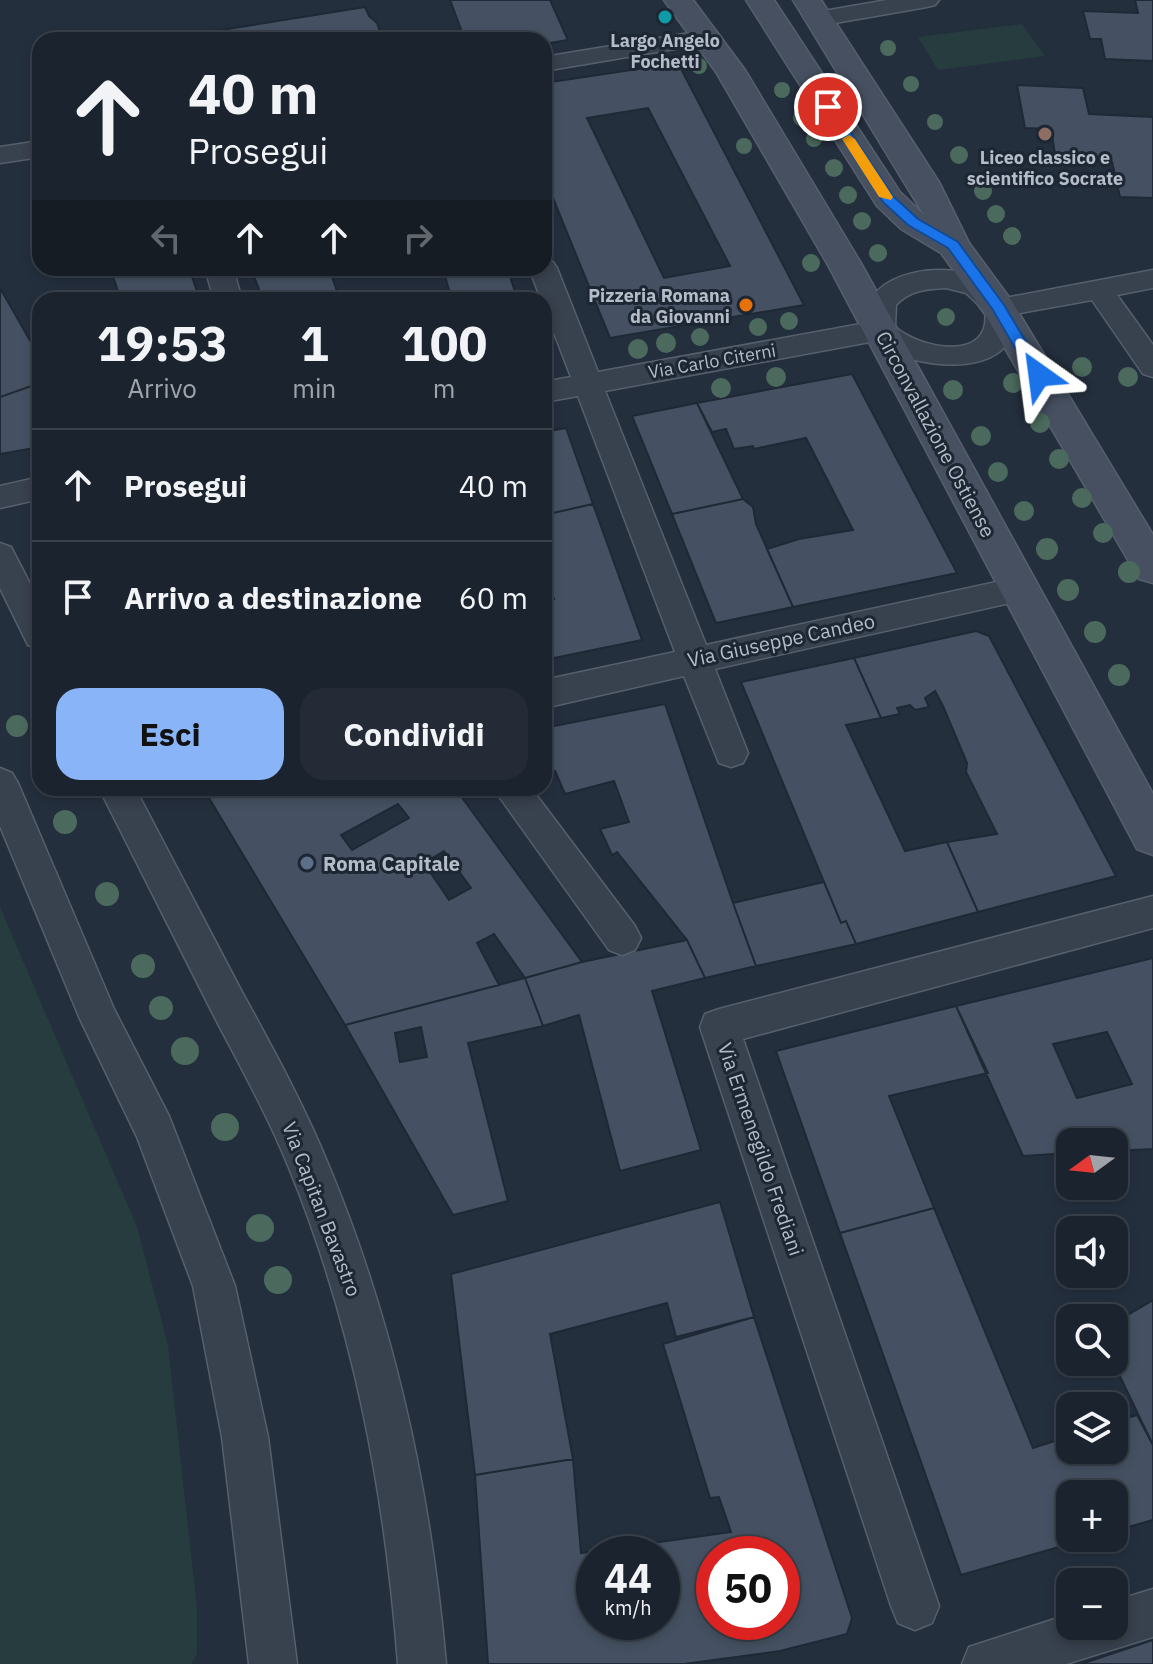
<!DOCTYPE html>
<html lang="it">
<meta charset="utf-8">
<style>
body{margin:0;font-family:"IBM Plex Sans",sans-serif;background:#242b36;color:#f1f3f6;height:100vh;display:flex;flex-direction:column;font-size:30px;white-space:nowrap}
*{box-sizing:border-box;margin:0}
p{font-size:26px;color:#a0a4aa}
.icon{flex:none;width:44px;height:44px;fill:none;stroke:currentColor;stroke-width:2;stroke-linecap:round;stroke-linejoin:round}
.map{position:relative;flex:1;overflow:hidden}
.details{position:absolute;left:32px;top:292px;width:520px;height:504px;display:flex;flex-direction:column;background:#1b232e;border-radius:24px;box-shadow:0 4px 12px #0003,0 0 0 2px #39404a}
.details>*{flex:none}
.guide{position:absolute;left:32px;top:32px;width:520px;height:244px;border-radius:24px;box-shadow:0 4px 12px #0003,0 0 0 2px #39404a;background:#1b232e;color:#f1f3f6;overflow:hidden}
.needle{width:52px;rotate:255deg}
.buttons{position:absolute;left:1056px;top:1128px;display:grid;gap:16px}
.buttons a{display:grid;place-items:center;width:72px;height:72px;border-radius:16px;background:#1b232e;box-shadow:0 4px 12px #0003,0 0 0 2px #39404a;font-size:40px}
.speed{position:absolute;left:576px;top:1536px;display:flex;gap:16px;font-size:40px;font-weight:700;text-align:center}
.speed>*{display:grid;place-content:center;width:104px;height:104px;border-radius:50%;background:#1b232e;box-shadow:0 4px 12px #0003,0 0 0 2px #39404a;line-height:1}
.speed small{font-size:20px;font-weight:400}
.speed .limit{border:12px solid #d22;background:#fff;color:#111}
.pin{position:absolute;display:grid;place-items:center;width:68px;height:68px;color:#fff;margin:-34px;border:4px solid #fff;border-radius:50%;box-shadow:0 2px 8px #0007}
.me{position:absolute;width:88px;margin:-44px;rotate:329deg;stroke-linejoin:round;filter:drop-shadow(0 0 6px #0008)}
.turn{display:flex;align-items:center;gap:28px;height:168px;padding:0 24px;font-size:36px}
.turn .icon{width:104px;height:104px;stroke-width:2.5}
.turn b{display:block;font-size:56px;line-height:68px}
.lanes{display:flex;align-items:center;height:76px;padding:0 24px;background:#0003;justify-content:center;gap:40px;direction:ltr}
.lanes .off{opacity:.35}
.eta{display:flex;justify-content:space-evenly;align-items:center;height:136px;text-align:center}
.eta b{font-size:48px;font-weight:700;line-height:56px}
.button{display:flex;gap:16px;margin-top:auto;padding:16px 24px}
.button a{flex:1;height:92px;border-radius:24px;background:#8ab4f8;color:#111;font-size:32px;font-weight:700;line-height:92px;text-align:center}
.button a+a{background:#242b36;color:#f1f3f6}
ul{padding:0;list-style:none}
li{display:flex;align-items:center;gap:24px;height:112px;padding:0 24px;border-top:2px solid #39404a}
li div{flex:1}
li b{display:block;font-size:30px}
li em{font-style:normal}
.map>svg:first-child{display:block}
</style>
<div class="map">
<svg width="1153" height="1664" viewBox="0 0 1153 1664">
<rect width="100%" height="100%" fill="#242f3e"/>
<path fill="#263c3f" d="M1022 24 1045 56 938 70 918 37Z
M0 907 137 1227 168 1345 197 1608V1654L191 1664H0Z"/>
<path fill="#455162" stroke="#1f2835" stroke-width="2" fill-rule="evenodd" d="M450 0H550L568 40 544 44V40H465Z
M1135 0H1153V61L1105 59 1101 39H1090L1083 11 1138 13Z
M365 7 369 16 377 23 383 40H337L335 32 308 37 309 40H159Z
M678 63 804 305 610 338 544 176V83ZM648 108 730 266 664 278 587 118Z
M1017 85 1083 88 1089 114 1153 117V198L1120 197 1112 162 1056 160 1051 129 1025 128Z
M110 268H189L200 300H121Z
M251 268H329L340 300H263Z
M431 268H474L433 274Z
M474 268H507L518 300H452L444 273Z
M0 288 40 358V383L0 397Z
M852 374 957 573 793 607 767 549 799 539 853 530 806 438 754 449 753 446 734 449 726 429 712 432 697 403Z
M40 383V447L0 454V397Z
M697 403 743 499 672 514 632 416Z
M566 428 593 504 544 515V432Z
M743 499 753 507 756 524 793 607 716 623 672 514Z
M593 504 642 640 544 660V601L554 599 544 569V515Z
M976 631 989 636 1116 876 978 912 947 842 997 834 966 772 967 763 943 706 935 691 925 698 929 707 915 710 910 705 897 708 900 714 881 718 854 658Z
M854 658 881 718 846 725 905 851 947 842 978 912 856 944 846 921 841 923 741 682Z
M665 704 733 903 756 966 705 978 687 940 617 852 612 855 600 829 629 822 614 781 565 794 555 771 550 772 544 756V728Z
M203 788H455L582 962 525 978 494 934 477 943 499 985 345 1025ZM398 804 409 818 352 850 341 835ZM444 851 471 888 449 900 424 863Z
M824 882 841 923 846 921 856 944 756 966 733 903Z
M687 940 705 978 652 991 701 1150 620 1171 579 1015 543 1026 525 978 582 962Z
M1153 958V1149L1114 1151V1142H1070V1153L1023 1156 956 1006ZM1107 1032 1132 1084 1077 1098 1053 1044Z
M525 978 543 1026 468 1043 508 1201 453 1215 345 1025ZM421 1027 427 1057 400 1062 395 1033Z
M956 1006 988 1073 889 1096 934 1208 840 1233 776 1051Z
M720 1202 754 1317 676 1337 667 1303 550 1334 573 1459 475 1475 451 1274Z
M934 1208 1033 1448 1070 1436V1450H1114V1422L1137 1415 1153 1445V1520L1114 1531V1494H1070V1538H1090L961 1575 840 1233Z
M1153 1300V1445L1113 1362 1114 1323Z
M754 1317 852 1618 847 1634 780 1651 684 1664H488L475 1475 573 1459 581 1553 731 1532 719 1497 710 1498 663 1344ZM594 1554H662V1622H594ZM714 1554H782V1622H714Z
M1153 1640V1664H1081Z"/>
<g fill="none" stroke-linecap="round" stroke-linejoin="round">
<g stroke="#565f6c" stroke-width="3">
<path id="minor" d="M887 0H939L935 5 927 7 818 26 810 24 806 19 810 14 818 12Z
M708 30 716 32 720 37 716 42 544 71V57Z
M40 141V157L0 163V147Z
M544 259 553 262 557 268 598 372 866 323C861 269 952 259 986 281 993 285 999 292 1005 298L1153 270V288L1117 295 1153 345V377L1143 374 1092 300 1014 314C1021 382 909 371 875 341L605 391 706 645 1019 577 1030 580 1035 589 1030 598 1019 601 715 669 748 753 743 763 731 767 719 763 684 676 544 708V680L675 652 578 396 544 402V382L571 377 529 268H544ZM946 288 966 293 985 311C992 363 920 349 895 327L896 305C910 290 927 289 946 288Z
M205 268H233L242 300H214Z
M40 477V499L0 508V486Z
M0 543 11 547 40 603V649L28 645 0 588Z
M0 768 12 773 18 783 114 1009 169 1116 235 1286 268 1437 297 1664H249L222 1437 193 1286 137 1137 80 1019 0 826Z
M99 788H135C171 856 206 924 242 992 274 1050 306 1109 331 1171 396 1329 431 1494 446 1664H398C385 1494 354 1327 289 1168 268 1116 240 1066 214 1016 176 940 137 864 99 788Z
M493 788H531L635 926 641 938 635 950 622 955 609 950Z
M1153 896V928L743 1039 939 1606 932 1623 915 1630 898 1623 891 1606 700 1027 705 1014 719 1009Z
M1153 1589V1637L1066 1664H962L969 1647 1070 1614V1626H1114V1601Z"/>
</g>
<g stroke="#565f6c" stroke-width="3">
<path id="secondary" d="M664 0H693L745 70 862 265 1153 794V855L1137 849 828 265 716 72Z
M746 0H774L900 192 924 215 793 0H821L939 182 969 243 1011 300 1153 535V583L1139 579 985 314 941 253 901 229 877 206Z"/>
</g>
<use href="#minor" fill="#38414e" fill-rule="evenodd"/>
<use href="#secondary" fill="#465061" fill-rule="evenodd"/>
</g>
<g fill="#4b6a5d">
<circle cx="888" cy="48" r="8"/>
<circle cx="699" cy="66" r="8"/>
<circle cx="911" cy="84" r="8"/>
<circle cx="782" cy="90" r="8"/>
<circle cx="801" cy="118" r="8"/>
<circle cx="935" cy="122" r="8"/>
<circle cx="814" cy="139" r="8"/>
<circle cx="744" cy="146" r="8"/>
<circle cx="959" cy="155" r="9"/>
<circle cx="834" cy="168" r="9"/>
<circle cx="983" cy="191" r="9"/>
<circle cx="848" cy="195" r="9"/>
<circle cx="996" cy="214" r="9"/>
<circle cx="862" cy="221" r="9"/>
<circle cx="1012" cy="236" r="9"/>
<circle cx="878" cy="253" r="9"/>
<circle cx="811" cy="263" r="9"/>
<circle cx="946" cy="317" r="9"/>
<circle cx="789" cy="321" r="9"/>
<circle cx="758" cy="327" r="9"/>
<circle cx="700" cy="337" r="9"/>
<circle cx="666" cy="343" r="10"/>
<circle cx="638" cy="349" r="10"/>
<circle cx="1082" cy="367" r="10"/>
<circle cx="776" cy="377" r="10"/>
<circle cx="1128" cy="377" r="10"/>
<circle cx="1013" cy="383" r="10"/>
<circle cx="721" cy="388" r="10"/>
<circle cx="953" cy="390" r="10"/>
<circle cx="1040" cy="423" r="10"/>
<circle cx="981" cy="436" r="10"/>
<circle cx="1059" cy="459" r="10"/>
<circle cx="998" cy="472" r="10"/>
<circle cx="1082" cy="498" r="10"/>
<circle cx="1024" cy="511" r="10"/>
<circle cx="1103" cy="533" r="10"/>
<circle cx="1047" cy="549" r="11"/>
<circle cx="1129" cy="572" r="11"/>
<circle cx="1068" cy="590" r="11"/>
<circle cx="1095" cy="632" r="11"/>
<circle cx="1119" cy="675" r="11"/>
<circle cx="17" cy="726" r="11"/>
<circle cx="65" cy="822" r="12"/>
<circle cx="107" cy="894" r="12"/>
<circle cx="143" cy="966" r="12"/>
<circle cx="161" cy="1008" r="12"/>
<circle cx="185" cy="1051" r="14"/>
<circle cx="225" cy="1127" r="14"/>
<circle cx="260" cy="1228" r="14"/>
<circle cx="278" cy="1280" r="14"/>
</g>
<path fill="#1a73e8" stroke="#114b97" stroke-width="2" d="M828 103 832 104 893 196 918 219 958 242 1004 305 1046 375 1044 379H1033L993 310 948 248 908 225 883 202 822 107Z"/>
<path fill="#f59e0b" d="M849 135 855 139 893 197 891 200 879 197 842 139Z"/>
<circle fill="#0f9aa8" stroke="#1d2633" stroke-width="3" cx="665" cy="17" r="8"/>
<circle fill="#8d6e63" stroke="#1d2633" stroke-width="3" cx="1045" cy="134" r="8"/>
<circle fill="#e8710a" stroke="#1d2633" stroke-width="3" cx="746" cy="305" r="8"/>
<circle fill="#5c6f8a" stroke="#1d2633" stroke-width="3" cx="307" cy="863" r="8"/>
<g text-anchor="middle" dominant-baseline="central" stroke-width="6" stroke-linejoin="round" paint-order="stroke">
<g font-size="18" font-weight="bold" fill="#b4bcc9" stroke="#1d2633">
<text x="665" y="40">Largo Angelo<tspan x="665" dy="21">Fochetti</tspan></text>
<text x="1045" y="157">Liceo classico e<tspan x="1045" dy="21">scientifico Socrate</tspan></text>
<text x="730" y="295" text-anchor="end">Pizzeria Romana<tspan x="730" dy="21">da Giovanni</tspan></text>
</g>
<g font-size="18" fill="#b4bcc9" stroke="#1d2633">
<text transform="translate(712 361) rotate(-10)">Via Carlo Citerni</text>
</g>
<g font-size="20" fill="#b4bcc9" stroke="#1d2633">
<text transform="translate(936 434) rotate(62)">Circonvallazione Ostiense</text>
<text transform="translate(781 640) rotate(-12)">Via Giuseppe Candeo</text>
<text transform="translate(761 1149) rotate(71)">Via Ermenegildo Frediani</text>
<text transform="translate(322 1209) rotate(69)">Via Capitan Bavastro</text>
</g>
<g font-size="20" font-weight="bold" fill="#b4bcc9" stroke="#1d2633" text-anchor="start">
<text x="323" y="863">Roma Capitale</text>
</g>
</g>
</svg>
<div class="buttons">
<a><svg class="needle" viewBox="-14 -14 28 28"><path d="M0-13l5 13h-10z" fill="#e53935"/><path d="M0 13l5-13h-10z" fill="#a0a4aa"/></svg></a>
<a><svg class="icon" aria-label="sound" viewBox="0 0 24 24"><path d="M4 9h4l5-4v14l-5-4H4zM17 9q2 3 0 6"/></svg></a>
<a><svg class="icon" aria-label="search" viewBox="0 0 24 24"><circle cx="10" cy="10" r="6"/><path d="M15 15l6 6"/></svg></a>
<a><svg class="icon" aria-label="layers" viewBox="0 0 24 24"><path d="M12 4l9 5-9 5-9-5zM3 14l9 5 9-5"/></svg></a>
<a>+</a>
<a>−</a>
</div>
<div class="speed"><div>44<small>km/h</small></div><div class="limit">50</div></div>
<div class="pin" style="left:828px;top:107px;background:#d93025"><svg class="icon" aria-label="arrive" viewBox="0 0 24 24"><path d="M6 21V4h12l-3 4 3 4H6"/></svg></div>
<svg class="me" style="left:1039px;top:375px" viewBox="-20 -20 40 40"><path d="M0-17L14 15 0 8-14 15z" fill="#1a73e8" stroke="#fff" stroke-width="4"/></svg>
<div class="guide">
<div class="turn"><svg class="icon" aria-label="ahead" viewBox="0 0 24 24"><path d="M12 20V5M6 11l6-6 6 6"/></svg><div><b>40 m</b>Prosegui</div></div>
<div class="lanes"><svg class="icon off" aria-label="left" viewBox="0 0 24 24"><path d="M17 20v-9H6M10 6l-5 5 5 5"/></svg><svg class="icon" aria-label="ahead" viewBox="0 0 24 24"><path d="M12 20V5M6 11l6-6 6 6"/></svg><svg class="icon" aria-label="ahead" viewBox="0 0 24 24"><path d="M12 20V5M6 11l6-6 6 6"/></svg><svg class="icon off" aria-label="right" viewBox="0 0 24 24"><path d="M7 20v-9h11M14 6l5 5-5 5"/></svg></div>
</div>
<section class="details">
<div class="eta">
<div><b>19:53</b><p>Arrivo</p></div>
<div><b>1</b><p>min</p></div>
<div><b>100</b><p>m</p></div>
</div>
<ul>
<li><svg class="icon" aria-label="ahead" viewBox="0 0 24 24"><path d="M12 20V5M6 11l6-6 6 6"/></svg><div><b>Prosegui</b></div><em>40 m</em></li>
<li><svg class="icon" aria-label="arrive" viewBox="0 0 24 24"><path d="M6 21V4h12l-3 4 3 4H6"/></svg><div><b>Arrivo a destinazione</b></div><em>60 m</em></li>
</ul>
<div class="button"><a>Esci</a><a>Condividi</a></div>
</section>
</div>
